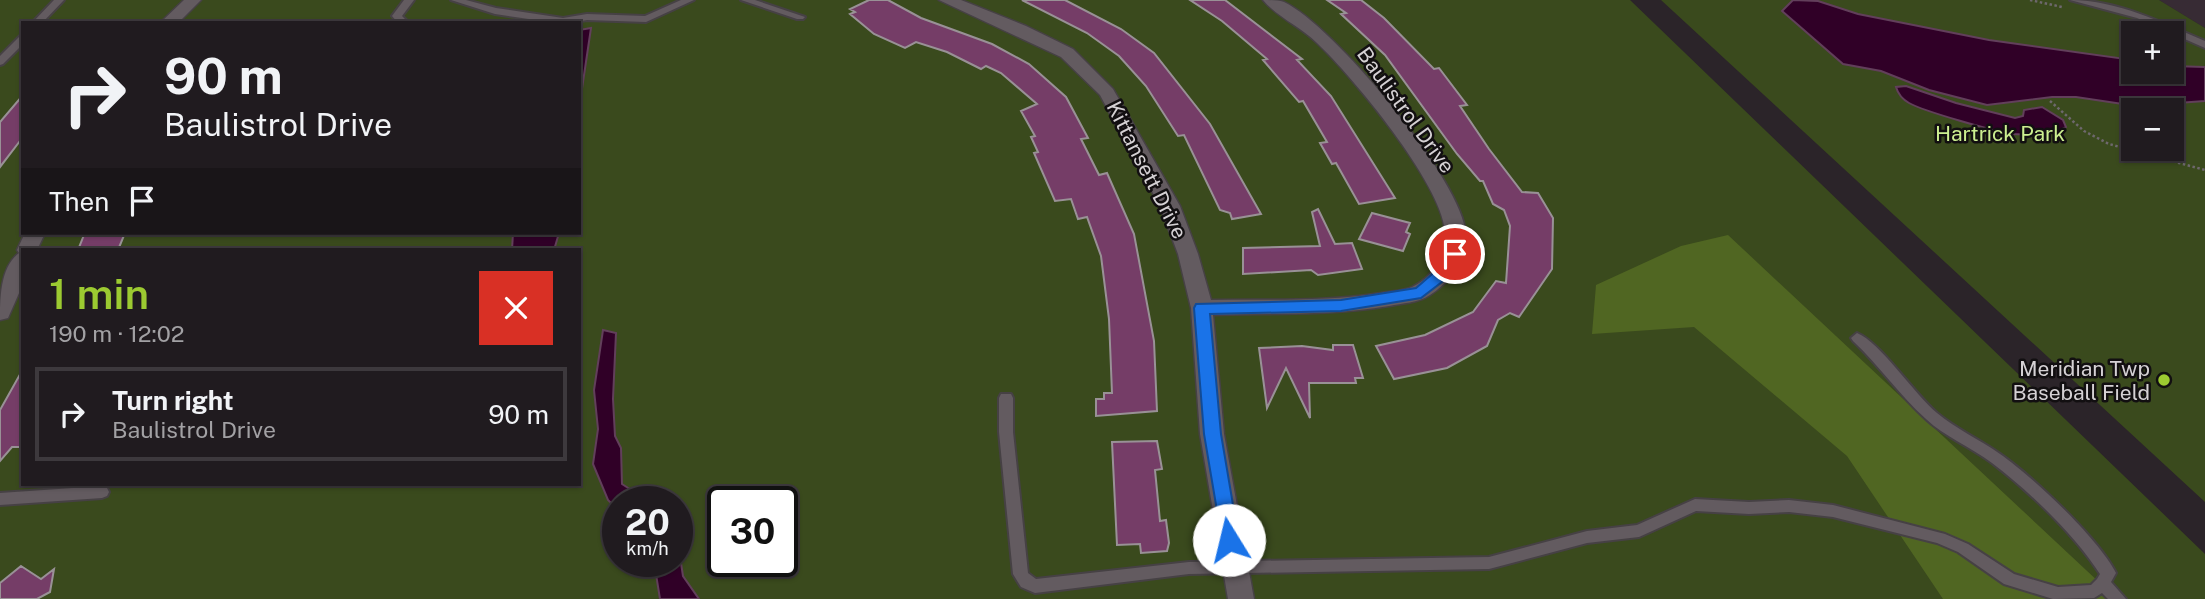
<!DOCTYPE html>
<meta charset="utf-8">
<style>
body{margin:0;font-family:"Public Sans",sans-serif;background:#282428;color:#f1f3f6;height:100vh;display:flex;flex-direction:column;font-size:26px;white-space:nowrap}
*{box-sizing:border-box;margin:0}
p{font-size:23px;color:#a2a1a4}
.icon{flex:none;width:38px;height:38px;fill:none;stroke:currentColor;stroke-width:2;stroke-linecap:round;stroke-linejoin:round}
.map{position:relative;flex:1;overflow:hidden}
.side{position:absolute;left:21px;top:248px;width:560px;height:238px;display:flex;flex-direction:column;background:#201b1f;border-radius:0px;box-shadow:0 2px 5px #0004,0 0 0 2px #3d393d}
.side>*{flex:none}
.banner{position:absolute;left:21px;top:21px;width:560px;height:214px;border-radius:0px;box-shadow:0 2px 5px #0004,0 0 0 2px #3d393d;background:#201b1f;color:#f1f3f6;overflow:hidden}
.buttons{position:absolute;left:2121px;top:21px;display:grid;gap:14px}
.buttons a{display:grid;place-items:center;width:63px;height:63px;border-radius:0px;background:#201b1f;box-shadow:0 2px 5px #0004,0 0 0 2px #3d393d;font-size:35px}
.speed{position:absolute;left:602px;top:486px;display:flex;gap:14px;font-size:35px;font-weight:700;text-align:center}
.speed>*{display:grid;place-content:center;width:91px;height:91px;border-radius:50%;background:#201b1f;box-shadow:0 2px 5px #0004,0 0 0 2px #3d393d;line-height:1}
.speed small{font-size:18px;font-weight:400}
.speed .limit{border:4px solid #111;border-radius:10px;background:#fff;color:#111}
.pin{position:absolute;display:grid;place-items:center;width:60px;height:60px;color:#fff;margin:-30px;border:4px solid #fff;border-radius:50%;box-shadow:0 2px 7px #0007}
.me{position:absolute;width:77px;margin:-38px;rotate:351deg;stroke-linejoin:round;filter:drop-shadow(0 0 5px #0008)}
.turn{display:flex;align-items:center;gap:24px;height:147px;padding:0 28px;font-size:32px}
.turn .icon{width:91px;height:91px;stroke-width:2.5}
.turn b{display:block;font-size:49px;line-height:60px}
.then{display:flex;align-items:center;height:66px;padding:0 28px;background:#0003;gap:14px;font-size:26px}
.round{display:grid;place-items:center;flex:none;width:74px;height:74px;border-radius:0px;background:#282428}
.head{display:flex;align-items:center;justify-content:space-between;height:119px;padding:0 28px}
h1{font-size:42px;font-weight:600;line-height:52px;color:#9cca31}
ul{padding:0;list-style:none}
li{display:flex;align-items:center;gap:21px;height:94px;margin:0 14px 10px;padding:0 14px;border:4px solid #3d393d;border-radius:0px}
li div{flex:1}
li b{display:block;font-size:26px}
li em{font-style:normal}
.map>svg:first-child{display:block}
</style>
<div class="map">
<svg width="2205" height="599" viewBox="0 0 2205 599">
<rect width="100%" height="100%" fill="#2b2429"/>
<path fill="#372b34" d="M2159 0H2205V28Z"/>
<path fill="#3a4a1d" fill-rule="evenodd" d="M0 0H1630L2205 554V599H0ZM23 23H579V233H23ZM23 250H579V485H23ZM618 502H677V562H618ZM723 502H782V562H723Z
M1661 0H2159L2205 28V502ZM2133 33H2172V72H2133ZM2133 110H2172V149H2133Z"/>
<path fill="#506622" d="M1728 235 2117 599H1943L1847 456 1694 327 1592 334 1596 285 1681 246Z"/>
<path fill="#300027" stroke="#623f5b" stroke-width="2" d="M1793 0 1818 1 1858 14 1989 40 2133 60V72H2172V66L2205 67V101L2136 106 2076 97H2052L1987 105 1929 90 1881 71 1843 64 1782 11Z
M591 28 579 109V30Z
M1906 86 1956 103 2015 118 2023 116 2024 110 2042 107 2063 120 2066 127C2051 136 2030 135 2013 134 1996 132 1923 111 1909 103 1902 99 1898 94 1896 87Z
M513 233H559L554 250H512Z
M603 330 616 333 613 399 615 436 621 448 622 484 650 502H618V510L608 500 593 464 598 429 594 390Z
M677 537 683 576 699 599H660L654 562H677Z"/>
<path fill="#753d67" stroke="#999196" stroke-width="2" d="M869 0H888L921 18 992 44 1029 64 1066 97 1088 138 1081 139 1099 175 1107 173 1134 234 1154 341 1157 411 1096 416V399H1104V393H1112L1109 319 1101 256 1087 217 1078 219 1071 199 1055 201 1034 153 1038 152 1031 137 1035 136 1021 111 1037 104 1001 73 986 66 981 69 947 52 916 42 905 48 874 34 850 14 855 12 850 9Z
M1022 0H1065L1121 29 1154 53 1210 124 1261 214 1232 219 1230 213 1220 210 1184 135 1178 136 1146 86 1119 56 1087 33Z
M1190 0H1225L1302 59 1297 60 1331 96 1395 198 1359 204 1336 163 1332 164 1320 143 1327 142 1303 101 1299 102 1263 60 1267 59 1222 21Z
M1327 0H1361L1384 18 1434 69 1439 68 1467 105 1460 106 1489 149 1522 192 1538 193 1553 218 1552 269 1519 317 1510 313 1498 320 1487 346 1447 368 1394 379 1376 346 1425 335 1473 312 1496 281 1506 283 1510 226 1504 210 1493 204 1483 181H1480L1457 154 1385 55 1341 14 1346 13Z
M23 95V137L0 167V122Z
M1318 209 1335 244 1352 243 1362 269 1318 275 1311 270 1243 274V248L1320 246 1312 212Z
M1372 213 1410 223 1406 232 1410 234 1403 251 1359 239Z
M100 233H125L118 250H78L84 235Z
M1333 345H1353L1363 378H1355L1356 383H1309L1310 418 1286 368 1267 408 1259 348 1302 346 1333 350Z
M23 369V447H12L0 461V410Z
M1157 441 1162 469 1155 470 1160 521 1166 520 1169 543 1167 551 1141 553 1140 544 1117 545 1112 442Z
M21 566 41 579 54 569 50 592 37 599H0V583Z"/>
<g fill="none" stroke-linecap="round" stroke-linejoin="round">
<g stroke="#464144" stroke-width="4">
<path id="lane" d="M54 0H64L42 23H32Z
M404 0H414L402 16 409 23H398L392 16Z
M451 0H466L496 8 563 18 587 14 645 16 681 0H694L646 22 587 20 569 23H556L495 14Z
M741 0H755L805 17 803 19H797Z
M2070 0C2118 0 2162 23 2205 41V48L2137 18Z
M23 35V44L3 64 0 65V56L20 36Z
M1857 333C1880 342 1915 395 1937 413 1956 429 1979 439 2000 454 2033 477 2098 538 2116 573L2111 582 2126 599H2108L2102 593 2094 598 2053 599 2004 584 1958 552 1937 543 1833 517 1789 512 1749 514 1696 511 1639 537 1587 543 1489 569 1189 574 1035 593 1021 587 1013 574 999 432V398L1001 394H1011L1013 398V432L1028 573 1036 579 1189 562 1489 557 1587 531 1637 525 1695 499 1749 502 1789 500 1833 505 1945 534 1968 544 2014 574 2058 587 2091 585 2097 579 2100 574C2074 534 2030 492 1992 463 1971 447 1945 437 1926 419 1899 395 1879 365 1853 341L1851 338Z
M102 486 107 488 109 492 107 496 102 498 0 505V493Z"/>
</g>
<g stroke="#464144" stroke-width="3">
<path id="street" d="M184 0H201L178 23H160Z
M939 0H961L1026 26 1073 49 1113 89 1180 206 1198 254 1211 300C1267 299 1325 302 1381 293 1391 291 1403 291 1412 287 1434 277 1447 254 1445 231 1441 183 1353 77 1317 43 1301 27 1277 17 1263 0 1270 0 1278 0 1284 2 1334 26 1455 173 1465 228 1470 254 1451 282 1430 295 1418 303 1402 303 1389 306 1330 316 1272 313 1213 315L1224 434 1254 599H1228L1200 434 1191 308 1178 254 1160 206 1100 95 1061 57Z
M25 233H45L37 250H23V284L8 318 0 320C0 299 0 267 19 253L17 250Z"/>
</g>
<path stroke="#6e686d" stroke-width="2.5" stroke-dasharray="2.5 2.5" stroke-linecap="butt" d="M2030 0 2062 7
M2050 101 2084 131 2109 144 2205 170"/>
<use href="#lane" fill="#635b60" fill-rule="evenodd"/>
<use href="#street" fill="#635b60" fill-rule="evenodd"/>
</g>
<path fill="#1a73e8" stroke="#114b97" stroke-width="2" d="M1455 249 1462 254 1451 275 1421 298 1341 311 1210 314 1221 434 1239 540 1236 546H1223L1204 434 1194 308 1196 304 1341 300 1416 288 1439 268 1449 250Z"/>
<circle fill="#9cca31" stroke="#120f11" stroke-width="2.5" cx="2164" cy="380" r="7"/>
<g text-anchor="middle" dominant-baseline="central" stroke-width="5" stroke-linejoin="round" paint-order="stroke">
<g font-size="21" fill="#d5d1d4" stroke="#120f11">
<text transform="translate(1406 110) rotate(54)">Baulistrol Drive</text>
<text transform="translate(1147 170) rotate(63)">Kittansett Drive</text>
</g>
<g font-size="21" fill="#ccef90" stroke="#120f11">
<text x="2000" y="133">Hartrick Park</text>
</g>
<g font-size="21" fill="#d5d1d4" stroke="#120f11" text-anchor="end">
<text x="2150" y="368">Meridian Twp<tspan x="2150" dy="24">Baseball Field</tspan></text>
</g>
</g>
</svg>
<div class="buttons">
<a>+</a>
<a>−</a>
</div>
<div class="speed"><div>20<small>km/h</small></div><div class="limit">30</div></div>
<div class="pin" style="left:1455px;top:254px;background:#d93025"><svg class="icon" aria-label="arrive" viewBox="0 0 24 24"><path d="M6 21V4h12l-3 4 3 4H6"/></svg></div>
<svg class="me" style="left:1229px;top:540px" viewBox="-20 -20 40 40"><circle r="19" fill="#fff"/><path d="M0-13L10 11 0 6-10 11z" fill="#1a73e8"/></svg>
<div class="banner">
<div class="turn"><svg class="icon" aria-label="right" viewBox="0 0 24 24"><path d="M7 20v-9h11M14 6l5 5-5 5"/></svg><div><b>90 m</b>Baulistrol Drive</div></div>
<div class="then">Then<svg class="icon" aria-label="arrive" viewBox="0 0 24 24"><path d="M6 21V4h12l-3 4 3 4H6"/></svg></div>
</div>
<section class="side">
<div class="head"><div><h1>1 min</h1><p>190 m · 12:02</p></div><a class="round" style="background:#d93025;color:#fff"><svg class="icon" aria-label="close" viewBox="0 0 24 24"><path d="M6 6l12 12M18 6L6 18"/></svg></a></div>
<ul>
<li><svg class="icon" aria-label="right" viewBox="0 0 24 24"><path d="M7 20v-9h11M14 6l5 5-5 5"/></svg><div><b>Turn right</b><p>Baulistrol Drive</p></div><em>90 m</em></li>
</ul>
</section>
</div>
